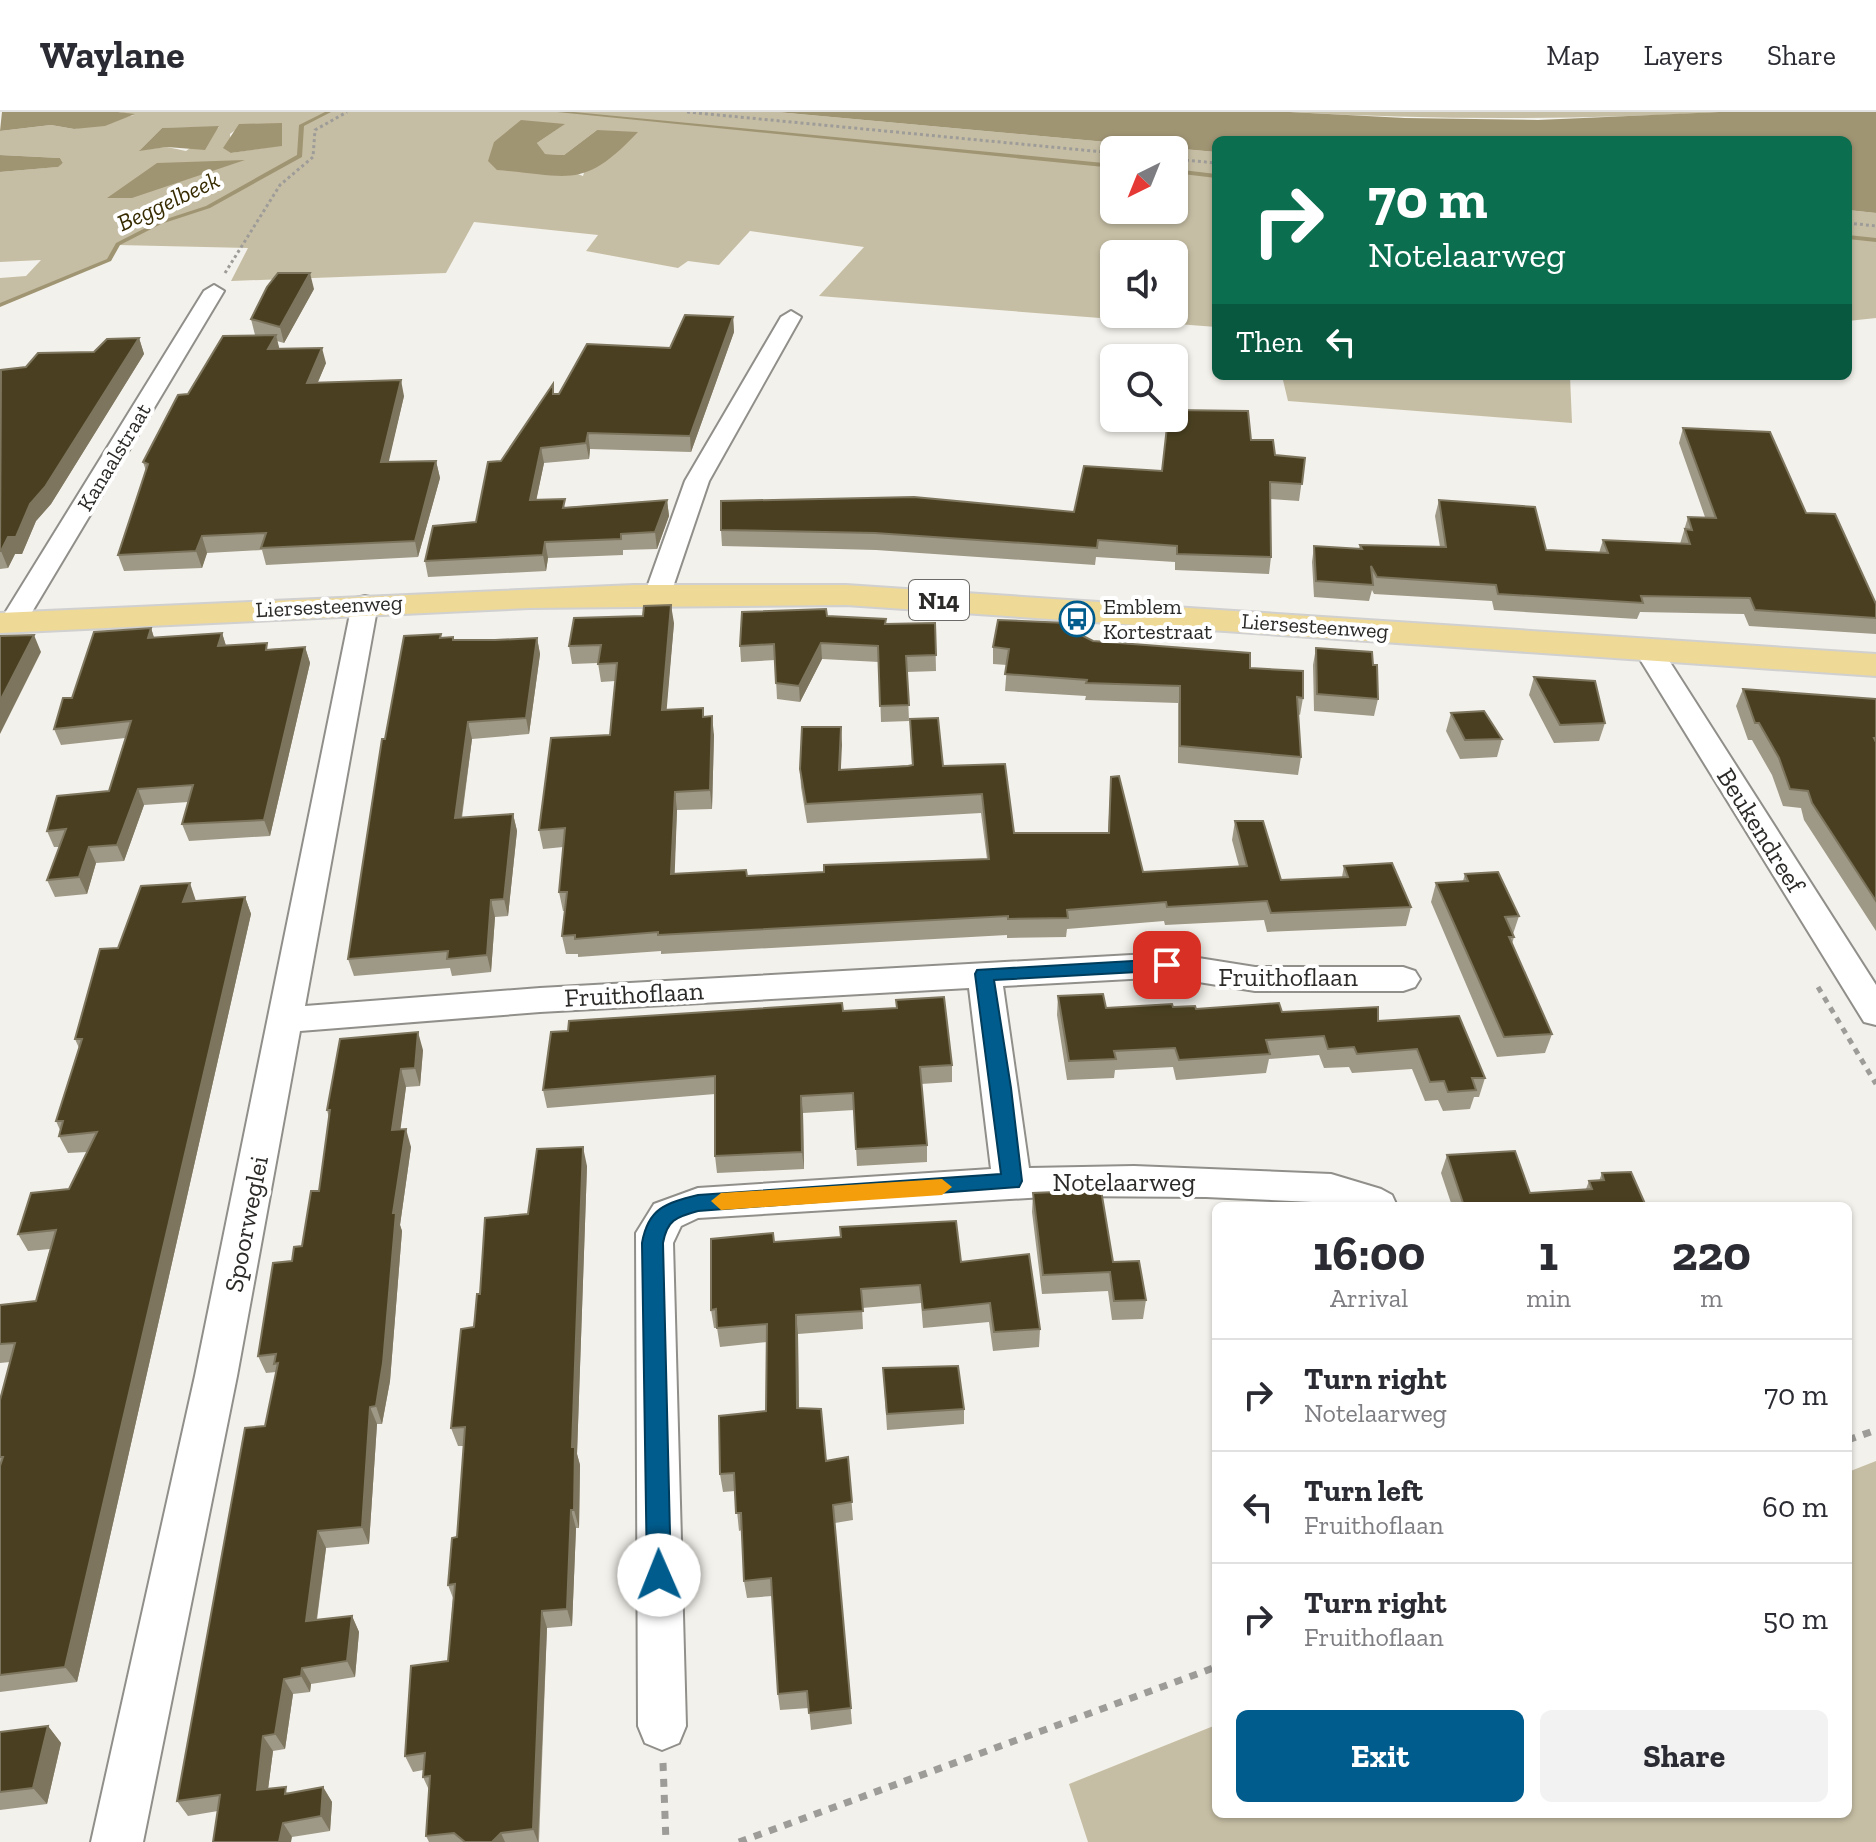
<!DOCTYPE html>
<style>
body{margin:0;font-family:"Zilla Slab",serif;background:#f2f2f3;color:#2b2b33;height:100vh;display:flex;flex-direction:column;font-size:30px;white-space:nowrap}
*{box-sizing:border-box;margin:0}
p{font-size:26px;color:#7c7c81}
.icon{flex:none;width:44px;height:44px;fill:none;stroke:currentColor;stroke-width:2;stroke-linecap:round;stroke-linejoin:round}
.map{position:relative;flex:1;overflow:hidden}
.sheet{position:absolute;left:1212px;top:1090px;width:640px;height:616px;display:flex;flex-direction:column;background:#fff;border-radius:12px;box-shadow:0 2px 6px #0004}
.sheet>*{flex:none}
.hud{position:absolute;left:1212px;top:24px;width:640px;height:244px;border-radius:12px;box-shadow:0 2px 6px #0004;background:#0b6e4f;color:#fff;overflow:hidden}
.needle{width:52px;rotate:223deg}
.controls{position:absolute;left:1100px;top:24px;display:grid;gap:16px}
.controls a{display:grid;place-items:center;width:88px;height:88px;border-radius:12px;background:#fff;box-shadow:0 2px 6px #0004;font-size:40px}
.pin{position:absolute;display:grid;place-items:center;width:68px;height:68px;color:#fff;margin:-34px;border-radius:16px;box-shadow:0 4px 12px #0006}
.me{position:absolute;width:88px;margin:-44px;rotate:359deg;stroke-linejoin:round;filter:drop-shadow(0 0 6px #0008)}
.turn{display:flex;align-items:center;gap:28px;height:168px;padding:0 24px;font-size:36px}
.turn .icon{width:104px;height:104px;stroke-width:2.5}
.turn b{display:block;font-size:56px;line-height:68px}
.then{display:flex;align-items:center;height:76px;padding:0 24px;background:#0003;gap:16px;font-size:30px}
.eta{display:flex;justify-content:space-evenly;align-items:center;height:136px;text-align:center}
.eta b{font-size:48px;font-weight:700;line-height:56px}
.button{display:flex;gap:16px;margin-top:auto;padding:16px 24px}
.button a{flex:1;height:92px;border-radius:12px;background:#005c8d;color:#fff;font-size:32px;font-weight:700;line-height:92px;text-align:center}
.button a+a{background:#f2f2f3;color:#2b2b33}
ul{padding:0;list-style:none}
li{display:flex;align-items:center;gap:24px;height:112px;padding:0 24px;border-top:2px solid #e1e1e2}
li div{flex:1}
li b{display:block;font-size:30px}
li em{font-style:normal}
header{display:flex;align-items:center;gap:48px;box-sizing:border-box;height:112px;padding:0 40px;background:#fff;border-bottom:2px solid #e1e1e2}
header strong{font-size:38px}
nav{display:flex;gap:44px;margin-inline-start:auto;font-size:28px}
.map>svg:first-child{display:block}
</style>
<header>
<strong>Waylane</strong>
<nav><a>Map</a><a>Layers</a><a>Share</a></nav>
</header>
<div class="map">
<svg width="1876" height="1730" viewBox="0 0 1876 1730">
<rect width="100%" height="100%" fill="#f3f1eb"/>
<path fill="#c6bea4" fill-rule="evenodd" d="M118 0H777L1216 40V215L819 184 864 135 750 119 719 153 688 149 678 156 586 139 598 123 474 110 446 161 231 169 248 136 118 133 109 148 0 193V166L26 164 41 148 0 150V60L57 55 63 51 60 46 0 43V19L51 13 74 17 134 3ZM563 13 537 31 544 42 564 43 597 18 583 64 494 30ZM219 15 186 39 167 35 140 38 162 16ZM237 17 282 33 231 41 230 22ZM1114 38H1174V98H1114ZM1114 142H1174V202H1114Z
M1290 0H1719C1576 8 1434 8 1290 0Z
M1848 98 1876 101V206L1848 209Z
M1282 264H1570L1572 311 1288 289Z
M1876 1349V1730H1088L1069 1672 1216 1613V1702H1848V1360Z"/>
<path fill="#a09573" d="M2 0H118L135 2 105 14 74 17 51 13 0 19Z
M777 0H1290L1405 6 1538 8 1719 0H1876V101L1848 98V28H1216V40Z
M521 8 565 12 537 31 545 42 564 43 597 18 638 20C583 78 571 64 497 58L488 49 494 30Z
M282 11V34L231 41 223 36 239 12Z
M219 14 205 38 167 35 139 39 162 16Z
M0 43 60 46 63 51 58 55 0 60Z
M245 48 132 86H107L157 51Z"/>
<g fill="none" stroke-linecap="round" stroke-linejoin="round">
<path fill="#a09573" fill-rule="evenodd" d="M325 0H331L304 14 302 45 210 96 161 112 120 133 111 149 0 195V191L107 147 116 131 157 110 206 94 297 43 299 13Z
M557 0H574L1114 52V56Z
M1174 57 1216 62V66L1174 61Z
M1848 123 1876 126V130L1848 127Z"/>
<g stroke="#918f8a" stroke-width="4">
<path id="street" d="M214 173 224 179 26 510 23 516H3L0 509 204 179Z
M791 199 801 205 709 369 671 481 667 487H649L645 481 685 369 781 205Z
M365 484 374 486 378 492 305 894 540 876 1167 841 1255 855H1403L1415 859 1420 867 1415 875 1403 879H1255L1167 865 1003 874 1029 1056 1134 1054 1331 1062 1381 1077 1392 1083 1397 1094 1206 1085 1061 1084 698 1106 681 1114 673 1131 686 1614 679 1631 662 1638 645 1631 638 1614 636 1121 654 1092 698 1076 991 1057 969 876 540 900 300 919 237 1264 143 1730H91L195 1264 352 492 356 486Z
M1647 528 1657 530 1661 536 1876 873V913L1864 910 1633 536 1637 530Z"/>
</g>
<g stroke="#d0d0d0" stroke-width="4">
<path id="primary" d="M634 473H846L1876 542V564L846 493 529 496 0 521V501Z"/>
</g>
<path stroke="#9e9c98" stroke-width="3" stroke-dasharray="3 3" stroke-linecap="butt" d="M687 0 1114 41
M1174 47 1216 51
M1848 111 1876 114
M225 161 280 73 313 45 315 18 347 0"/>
<path stroke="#9e9c98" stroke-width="5" stroke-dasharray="6 6" stroke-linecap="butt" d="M1818 875 1876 972"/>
<path stroke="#9e9c98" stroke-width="7" stroke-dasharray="8 8" stroke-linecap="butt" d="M1848 1328 1876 1318
M663 1651 666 1730
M739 1730 1216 1555"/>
<use href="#street" fill="#fff" fill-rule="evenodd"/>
<use href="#primary" fill="#eed997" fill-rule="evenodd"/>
</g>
<path fill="#9e9886" d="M314 177 284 231 277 229 279 237 326 251 318 270 404 284 388 350 436 349 440 366 418 445 266 453 262 438 207 441 202 456 124 459 118 443 146 359 143 350 258 224 255 223 251 207Z
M733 205 734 220 691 340 590 337 589 347 544 351 536 388 566 395 667 388 669 404 657 437 623 438V443L548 446 546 459 428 465 425 449 476 410 501 349 555 282H559L670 236Z
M139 226 144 242 51 392 36 409 22 442H15L8 456 0 457V262L94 240Z
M1683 316 1806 401 1876 492V522L1749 514 1744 502 1640 500 1637 507 1494 498 1492 489 1374 482 1372 478 1369 489 1314 485 1312 450 1314 434 1359 437 1360 433 1440 435 1435 404 1439 388 1546 438 1599 441 1603 428 1680 432 1688 405H1705L1679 331Z
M1251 328 1275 343 1305 346 1299 389 1270 387 1271 445 1269 462 1175 458V450L1096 445 1095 453 876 438 722 434 721 418 1074 400 1162 359Z
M827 504 887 512 935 511 936 559 907 560 909 609 881 610 879 550 822 547 800 590 777 587 775 548 741 550 740 534Z
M674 511 666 598 703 596 704 605 714 623 712 697 677 698 674 762 747 764 824 760 987 747 981 701 807 711 801 675 800 657 841 615V658L912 653 910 607 943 654 1005 652 1014 721H1108L1111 665 1143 760 1239 754 1232 728 1235 709 1281 768 1342 765 1344 754 1411 795 1406 814 1267 820 1264 808 1165 813 1164 809 1067 817 1066 825 1007 826V823L661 842V839L578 845V842H566L562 824 565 799H563L559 780 563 735 543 737 539 718 610 623 615 569 601 570 598 551 572 552 569 534Z
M151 516 154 526 222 521 226 534 269 537 305 535 310 551 270 724 189 729 182 712 188 690 144 693 124 749 96 751 87 782 55 785 47 768 60 735H54L47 719 109 679 125 626 61 633 54 617 72 586Z
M1067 516 1093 529 1250 556 1303 586 1300 603 1298 602 1301 645 1298 663 1178 651V591L1085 588 1086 584 1005 579 1007 553 993 552V535Z
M441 526 454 528H495L537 526 540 542 529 622 472 627 462 706 513 702 517 719 508 804 495 805 491 860 452 864 450 856 354 864 348 847 385 627Z
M1316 536 1378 587 1374 604 1314 599 1313 553Z
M1534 565 1605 611 1599 629 1554 631 1529 583Z
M1743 577 1876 587V819L1804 708 1801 696 1783 694 1772 663 1752 628H1748L1736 594Z
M1451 601 1502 627 1497 645 1460 647 1446 619Z
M1465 762 1519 804 1513 822 1514 825 1512 832 1552 922 1545 941 1497 945 1431 790 1436 771 1463 769Z
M245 785 251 802 77 1570 0 1580V1287L10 1250 0 1251V1193L36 1189 50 1137 28 1139 18 1122 69 1077 87 1040 68 1041 59 1024 60 1018 56 1009 79 936 75 927 118 836 196 789Z
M1058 884 1106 896 1173 895 1282 900 1378 909 1485 966 1479 985H1474L1470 997 1443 999 1438 988 1425 989 1412 957 1352 961 1349 955 1324 956 1319 943 1269 947 1266 961 1176 968 1173 955 1115 958 1114 966 1067 968 1057 903Z
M897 896 952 953V970L921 972 927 1033V1050L857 1054 854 998 803 1001 804 1057 717 1061 715 1044V982L547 996 543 978 843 899Z
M423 938 420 974 406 975 400 1017 411 1035 400 1113 402 1119 390 1269 382 1312H377L369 1432 326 1436 317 1508 352 1504 359 1520 355 1565 311 1572 310 1580 293 1582 285 1637 273 1639 268 1677 290 1681 323 1675 332 1690 330 1719 292 1725 218 1699 188 1704 177 1689 265 1314 276 1260 266 1261 258 1244 292 1149 302 1134 319 1079 329 1006 327 998Z
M1447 1043 1530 1081 1586 1077 1589 1069H1599L1602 1061 1646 1094H1452L1441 1061Z
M587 1054 577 1342 580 1353 579 1416H576L572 1514 547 1516 539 1730H429L426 1724 429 1678 423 1665V1658L413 1660 405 1644 448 1549 453 1486 448 1473 457 1425 464 1334H458L451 1316 480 1182 528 1102Z
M1033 1081 1113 1150 1146 1188 1143 1207 1112 1208 1108 1179 1042 1182 1032 1100Z
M774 1130 961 1150 1040 1217 1039 1235 993 1239 989 1210 923 1216 921 1191 862 1196 863 1217 798 1222 799 1296 826 1349 848 1345 853 1408 835 1411 852 1612 811 1618 809 1596 780 1598 778 1582 772 1484 747 1486 744 1469 742 1418 739 1419 735 1379 723 1380 720 1362 766 1299 767 1230 720 1235 717 1216H714L711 1198Z
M1216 1152V1177L1214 1166Z
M883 1256 964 1297V1312L887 1318Z
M48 1614 61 1631 47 1692 0 1698V1620Z"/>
<path fill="#7d755e" d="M310 161 314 177 284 231 280 215Z
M733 205 734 220 691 340 690 324Z
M276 223 280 239 268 237Z
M139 226 144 242 51 392 36 409 22 442H15L8 456 1 439 8 425Z
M322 236 326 251 311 286 307 271Z
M401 268 404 284 385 366 381 350Z
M588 321 590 337 589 347 586 331Z
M541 336 544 351 533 404 530 388Z
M436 349 440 366 418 445 415 429Z
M667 388 669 404 657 437 655 420Z
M202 424 207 441 202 456 196 439Z
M545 430 548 446 546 459 543 443Z
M671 493 674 511 665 617 662 598Z
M151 516 156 532 148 526Z
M222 521 227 537 218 534Z
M34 523 41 540 0 622V589Z
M537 526 540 542 529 622 526 606Z
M821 531 822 547 800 590 799 574Z
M305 535 310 551 270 724 264 708Z
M712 604 714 623 712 697 710 678Z
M468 610 472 627 459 723 455 706Z
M841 615 842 633 840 676 839 658Z
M138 677 144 693 124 749 117 733Z
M675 680 677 698 674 781 671 762Z
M513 702 517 719 508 804 504 787Z
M89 735 96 751 87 782 79 765Z
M190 771 196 789 183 790Z
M245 785 251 802 77 1570 65 1555Z
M491 788 495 805 491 860 487 843Z
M418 920 423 938 420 974 415 956Z
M401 957 406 975 398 1036 392 1018Z
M801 984 803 1001 804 1057 802 1040Z
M406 1017 411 1035 400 1113 402 1119 390 1269 382 1312 376 1294 393 1101Z
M583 1035 587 1054 577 1342 580 1353 579 1416 574 1398 572 1335Z
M796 1203 798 1222 799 1314 797 1296Z
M370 1295 377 1312 369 1432 362 1415Z
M571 1398 576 1416 572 1514 567 1497Z
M318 1419 326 1436 314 1526 306 1509Z
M542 1499 547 1516 538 1730 533 1717Z
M352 1504 359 1520 355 1565 347 1549Z
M302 1556 311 1572 310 1580 301 1564Z
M284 1567 293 1582 285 1637 275 1622Z
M48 1614 61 1631 47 1692 33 1676Z
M263 1624 273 1639 266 1693 257 1678Z
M323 1675 332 1690 330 1719 321 1704Z
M283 1711 292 1725 291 1730H279Z
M501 1721 505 1730H492Z"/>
<path fill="#4a4021" stroke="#7d755e" stroke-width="2" d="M278 161H310L280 215 251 207 267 175Z
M685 203 733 205 690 324 588 321 586 331 541 336 530 388 565 387 563 396 667 388 655 420 621 422V427L545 430 543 443 425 449 433 414 476 410 488 350 501 349 553 272V282H559L587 232 670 236Z
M276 223 268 237 322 236 307 271 401 268 381 350 436 349 415 429 261 436 266 421 202 424 196 439 118 443 148 352 143 350 178 283 188 282 223 224Z
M139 226 45 375 30 392 16 425H8L1 439H0L1 258 26 255 38 241 94 240 107 227Z
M1174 298 1248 299 1251 328H1273L1275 343 1305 346 1302 372 1270 370 1271 445 1177 442V434L1098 428 1097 436 875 421 721 418V389L914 385 1074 400 1084 354 1162 359 1168 306H1174Z
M1683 316 1770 320 1806 401 1835 402 1876 492V506L1755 498 1750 486 1641 484 1643 491 1498 482 1496 473 1377 465 1371 454 1373 473 1316 469 1314 434 1362 437 1360 433 1446 435 1439 388 1535 395 1546 438 1608 441 1603 428 1690 432 1685 417 1692 418 1688 405 1716 406Z
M671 493 662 598 703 596V605L712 604 710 678 675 680 671 762 746 758 747 764 824 760V753L989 747 982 682 806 692 800 657 802 615H841L839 658 908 654 913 653 910 607 938 606 943 654 1005 652 1014 721H1109L1111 665 1119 664 1143 760 1247 754 1235 709H1263L1281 768 1348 765 1344 754 1392 751 1411 795 1271 801 1267 789 1167 795 1166 790 1067 798 1068 806 1008 807V804L658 823V820L575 827V823L562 824 567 780H559L565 716 539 718 551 626 610 623 617 551 598 552 601 533 569 534 574 506 643 504 644 494Z
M826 497 827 504 886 507 885 512 935 511 936 543 906 544 909 593 880 594 878 534 821 531 799 574 776 571 774 532 740 534 742 500Z
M998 508 1067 511V516L1093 529 1250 541V556L1303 559V586L1297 585 1301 645 1180 634V574L1086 571 1087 568 1005 562 1009 537 993 535Z
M151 516 148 526 222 521 218 534 267 531 266 538 305 535 264 708 182 712 193 673 138 677 117 733 89 735 79 765 47 768 66 717 47 719 57 684 109 679 131 609 54 617 63 586H72L94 520Z
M441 522 440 526 453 525V528H495L537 526 526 606 468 610 455 706 513 702 504 787 491 788 487 843 447 847 448 839 348 847 382 627H385L404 524Z
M34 523 0 589V524Z
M1316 536 1372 540 1373 553H1377L1378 587 1317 582Z
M1534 565 1595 569 1605 611 1560 613Z
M1743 577 1876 587V626H1874L1876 630V789L1812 691 1808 679 1790 677 1779 646 1759 611H1755Z
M1484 599 1502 627 1465 628 1451 601Z
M1498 760 1519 804 1505 805 1514 825H1509L1552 922 1504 925 1436 771 1468 769 1465 762Z
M190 771 183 790 245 785 65 1555 0 1563V1354L3 1345H0V1288L15 1231 0 1232V1193L36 1189 56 1118 18 1122 31 1081 69 1077 97 1020 59 1024 63 1009H56L82 927H75L100 837 118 836 141 774Z
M1103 882 1106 896 1172 892 1173 895 1195 894 1196 897 1279 891 1282 900 1378 895V909L1459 904 1485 966H1472L1476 978 1448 980 1444 969 1430 970 1417 937 1357 942 1354 935 1328 937 1324 924 1266 928 1270 942 1179 948 1175 936 1114 939 1116 947 1069 949 1058 884Z
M944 885 952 953 920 955 927 1033 856 1037 853 981 801 984 802 1040 715 1044V964L543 978 551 920 568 919 569 909 842 891 843 899 897 896 896 888Z
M418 920 415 956 401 957 392 1018 406 1017 393 1101H396L383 1251 376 1294 370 1295 362 1415 318 1419 306 1509 352 1504 347 1549 302 1556 301 1564 284 1567 275 1622 263 1624 257 1678 286 1675 285 1682 323 1675 321 1704 283 1711 279 1730H213L220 1683 177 1689 245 1316 265 1314 278 1251 274 1252 276 1242 258 1244 273 1151 292 1149 294 1135 302 1134 311 1079H319L330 998H327L340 927Z
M583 1035 572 1335H575L574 1398H571L567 1497 542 1499 533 1717 501 1721 492 1730H465L454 1721 426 1724 430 1664 423 1665 425 1641 405 1644 411 1554 448 1549 455 1472 448 1473 452 1426 457 1425 465 1315 451 1316 461 1217 474 1215 477 1182H480L485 1106 528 1102 537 1037Z
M1515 1039 1530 1081 1592 1077 1589 1069 1604 1068 1602 1061 1631 1060 1646 1094H1464L1447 1043Z
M1101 1078 1113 1150 1139 1149 1146 1188 1114 1189 1110 1160 1043 1163 1033 1081Z
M956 1109 961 1150 1029 1142 1040 1217 994 1220 990 1191 923 1198 920 1173 861 1177 863 1199 796 1203 797 1296 821 1297 826 1349 848 1345 852 1390 833 1393 851 1596 809 1601 807 1579 778 1582 771 1466 744 1469 741 1401H736L734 1361 720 1362 719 1304 766 1299 767 1212 717 1216 716 1197 711 1198V1127L773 1121 774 1130 841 1125 840 1115Z
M958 1254 964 1297 887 1302 883 1256Z
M48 1614 33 1676 0 1680V1620Z"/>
<path fill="#005c8d" stroke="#003c5c" stroke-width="2" d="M1167 847 1176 853 1173 858 994 868 1011 976 1022 1069 1019 1075 698 1099C676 1105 667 1108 663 1131L671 1463 667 1471 659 1474 650 1471 647 1463 642 1131C648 1096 666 1091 698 1083L1001 1062 975 862 977 858Z"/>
<path fill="#f59e0b" d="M942 1067 952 1075 942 1083 721 1098 711 1089 721 1081Z"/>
<defs>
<g id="bus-ring" transform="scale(1.8)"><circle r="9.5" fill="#fff" stroke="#005c8d" stroke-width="1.5"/><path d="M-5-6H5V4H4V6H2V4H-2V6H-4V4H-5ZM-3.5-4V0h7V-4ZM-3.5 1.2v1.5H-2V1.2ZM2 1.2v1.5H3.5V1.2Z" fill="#005c8d"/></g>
</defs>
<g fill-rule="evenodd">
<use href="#bus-ring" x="1077" y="507"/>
</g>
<g text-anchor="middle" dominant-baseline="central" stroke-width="8" stroke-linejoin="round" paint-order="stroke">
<g font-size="22" fill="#2b2a28" stroke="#fff">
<text transform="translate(114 345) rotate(-59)">Kanaalstraat</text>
<text transform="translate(329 494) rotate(-3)">Liersesteenweg</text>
<text transform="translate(1315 514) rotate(4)">Liersesteenweg</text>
</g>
<g font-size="22" fill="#2b2a28" stroke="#fff" text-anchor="start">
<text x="1103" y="494">Emblem<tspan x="1103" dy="25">Kortestraat</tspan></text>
</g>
<g font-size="24" font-style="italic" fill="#372b00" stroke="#fff">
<text transform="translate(168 89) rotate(-25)">Beggelbeek</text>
</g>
<rect fill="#fff" stroke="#6b6a68" stroke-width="2" x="909" y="468" width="60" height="40" rx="6"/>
<g font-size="24" font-weight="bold" fill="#2b2a28">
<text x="939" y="488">N14</text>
</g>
<g font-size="26" fill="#2b2a28" stroke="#fff">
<text transform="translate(1761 718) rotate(58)">Beukendreef</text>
<text x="1288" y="865">Fruithoflaan</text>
<text transform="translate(634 882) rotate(-3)">Fruithoflaan</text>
<text x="1124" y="1070">Notelaarweg</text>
<text transform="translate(246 1112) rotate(-79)">Spoorweglei</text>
</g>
</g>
</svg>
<div class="controls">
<a><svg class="needle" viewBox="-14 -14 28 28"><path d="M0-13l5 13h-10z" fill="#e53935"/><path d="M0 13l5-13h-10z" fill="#7c7c81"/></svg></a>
<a><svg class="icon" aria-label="sound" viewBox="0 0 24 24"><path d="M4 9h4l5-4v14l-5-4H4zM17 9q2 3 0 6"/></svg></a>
<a><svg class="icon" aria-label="search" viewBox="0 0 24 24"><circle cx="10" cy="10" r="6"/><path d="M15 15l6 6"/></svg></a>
</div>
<div class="pin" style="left:1167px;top:853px;background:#d93025"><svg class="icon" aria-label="arrive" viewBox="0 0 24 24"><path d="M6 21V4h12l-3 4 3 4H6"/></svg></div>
<svg class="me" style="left:659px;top:1463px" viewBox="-20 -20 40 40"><circle r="19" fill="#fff"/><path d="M0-13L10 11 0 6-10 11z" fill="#005c8d"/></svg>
<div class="hud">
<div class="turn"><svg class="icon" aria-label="right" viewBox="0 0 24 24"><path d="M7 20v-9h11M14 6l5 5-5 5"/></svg><div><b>70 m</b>Notelaarweg</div></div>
<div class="then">Then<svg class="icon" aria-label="left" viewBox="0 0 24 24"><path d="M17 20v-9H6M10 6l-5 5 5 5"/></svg></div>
</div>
<section class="sheet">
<div class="eta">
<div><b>16:00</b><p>Arrival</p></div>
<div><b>1</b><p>min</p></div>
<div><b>220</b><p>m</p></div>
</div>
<ul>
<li><svg class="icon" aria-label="right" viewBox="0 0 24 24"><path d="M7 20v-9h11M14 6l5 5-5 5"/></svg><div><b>Turn right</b><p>Notelaarweg</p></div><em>70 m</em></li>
<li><svg class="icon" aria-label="left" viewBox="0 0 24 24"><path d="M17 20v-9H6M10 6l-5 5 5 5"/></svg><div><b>Turn left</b><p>Fruithoflaan</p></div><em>60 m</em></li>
<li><svg class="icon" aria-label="right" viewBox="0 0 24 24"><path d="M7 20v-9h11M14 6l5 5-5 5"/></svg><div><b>Turn right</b><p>Fruithoflaan</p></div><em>50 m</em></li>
</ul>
<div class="button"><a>Exit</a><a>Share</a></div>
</section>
</div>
